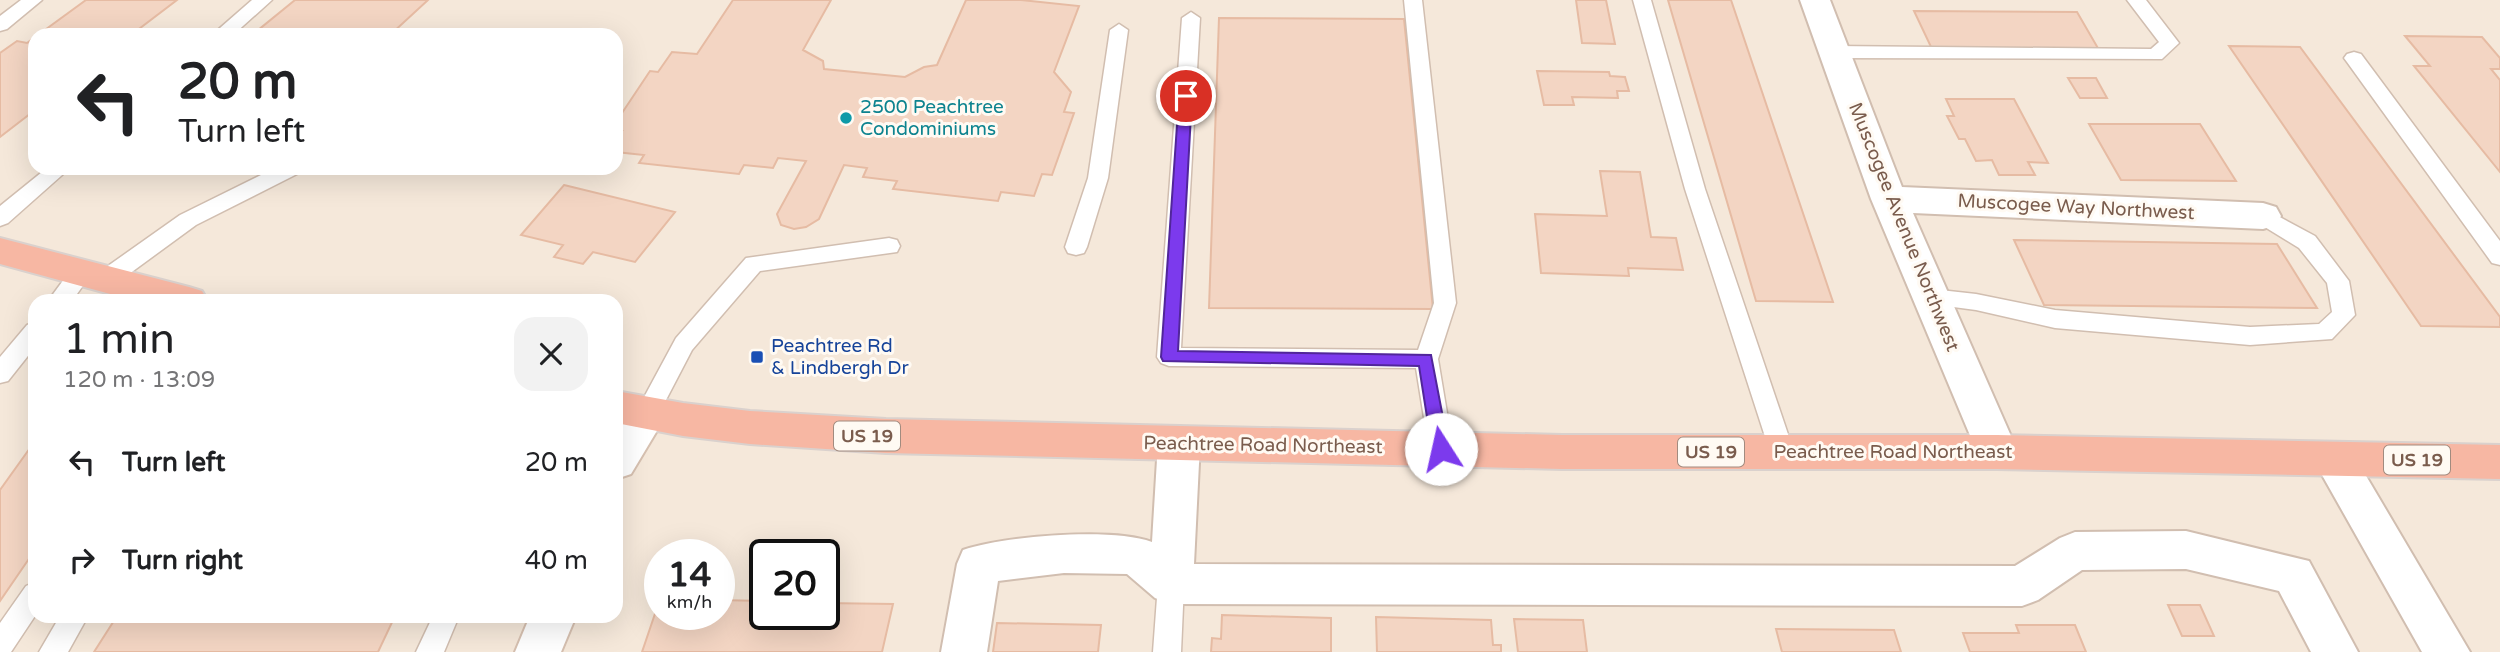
<!DOCTYPE html>
<meta charset="utf-8">
<style>
body{margin:0;font-family:"Varela Round",sans-serif;background:#f2f2f2;color:#202124;height:100vh;display:flex;flex-direction:column;font-size:26px;white-space:nowrap}
*{box-sizing:border-box;margin:0}
p{font-size:23px;color:#757577}
.icon{flex:none;width:38px;height:38px;fill:none;stroke:currentColor;stroke-width:2;stroke-linecap:round;stroke-linejoin:round}
.map{position:relative;flex:1;overflow:hidden}
.sheet{position:absolute;left:28px;top:294px;width:595px;height:329px;display:flex;flex-direction:column;background:#fff;border-radius:21px;box-shadow:0 7px 28px #0002}
.sheet>*{flex:none}
.banner{position:absolute;left:28px;top:28px;width:595px;height:147px;border-radius:21px;box-shadow:0 7px 28px #0002;background:#fff;color:#202124;overflow:hidden}
.speed{position:absolute;left:644px;top:539px;display:flex;gap:14px;font-size:35px;font-weight:700;text-align:center}
.speed>*{display:grid;place-content:center;width:91px;height:91px;border-radius:50%;background:#fff;box-shadow:0 7px 28px #0002;line-height:1}
.speed small{font-size:18px;font-weight:400}
.speed .limit{border:4px solid #111;border-radius:10px;background:#fff;color:#111}
.pin{position:absolute;display:grid;place-items:center;width:60px;height:60px;color:#fff;margin:-30px;border:4px solid #fff;border-radius:50%;box-shadow:0 2px 7px #0007}
.me{position:absolute;width:77px;margin:-38px;rotate:350deg;stroke-linejoin:round;filter:drop-shadow(0 0 5px #0008)}
.turn{display:flex;align-items:center;gap:24px;height:147px;padding:0 35px;font-size:32px}
.turn .icon{width:91px;height:91px;stroke-width:2.5}
.turn b{display:block;font-size:49px;line-height:60px}
.round{display:grid;place-items:center;flex:none;width:74px;height:74px;border-radius:21px;background:#f2f2f2}
.summary{display:flex;align-items:center;justify-content:space-between;height:119px;padding:0 35px}
h1{font-size:42px;font-weight:600;line-height:52px}
ul{padding:0;list-style:none}
li{display:flex;align-items:center;gap:21px;height:98px;padding:0 35px}
li div{flex:1}
li b{display:block;font-size:26px}
li em{font-style:normal}
.map>svg:first-child{display:block}
</style>
<div class="map">
<svg width="2500" height="652" viewBox="0 0 2500 652">
<rect width="100%" height="100%" fill="#fdf6ec"/>
<path fill="#f5e8da" fill-rule="evenodd" d="M0 0H2500V652H0ZM35 35H616V168H35ZM35 301H616V616H35ZM660 555H719V614H660ZM765 555H824V614H765Z"/>
<path fill="#f3d5c3" stroke="#e6bba3" stroke-width="2" d="M86 0H177L131 35H38Z
M295 0H428L390 35H252Z
M733 0H831L803 50 823 61 824 69 905 77 924 67 937 65 966 0H1021L1079 6 1054 72 1071 92 1064 112 1074 113 1052 175 1042 174 1034 196 1001 192 998 201 893 189 897 181 863 177 867 168 844 165 819 219 806 227 794 229 781 225 777 214 806 161 778 158 773 168 744 165 739 174 639 163 644 155 616 152V140L622 131H616V122L650 71 658 72 672 52 697 54Z
M1576 0H1606L1615 44 1582 43Z
M1668 0H1731L1833 302 1756 301Z
M1914 11 2077 12 2099 50 1932 49Z
M1219 18 1404 19 1433 309 1209 308Z
M2405 36 2482 37 2500 58V69H2491L2500 80V172L2414 66H2430Z
M35 37V110L0 137V53L17 41 27 43Z
M2229 46 2300 47 2500 317V327L2421 326Z
M1537 71 1609 72 1610 76 1625 77 1629 91H1617L1618 98 1572 97 1574 105H1544Z
M2068 78H2096L2107 98H2080Z
M1946 99H2014L2048 163 2028 162 2035 175H1999L1992 160 1976 161 1965 139H1959L1947 116H1954Z
M2089 124H2200L2236 181 2121 180Z
M1600 171 1640 172 1651 237 1676 238 1683 270 1628 268 1629 276 1541 273 1535 214 1607 216Z
M564 185 675 212 635 262 593 252 583 264 554 257 563 245 521 235Z
M2014 240 2277 244 2317 308 2044 305Z
M35 441V550L0 601V490Z
M660 599V614H719V600L765 601V614H824V603L893 604 882 652H642Z
M2168 605H2200L2214 636H2182Z
M1222 615 1331 618V652H1211L1212 638 1221 639Z
M117 616H395L378 652H94Z
M1376 617 1491 620 1493 645H1501V652H1377Z
M1514 619 1583 620 1587 652H1518Z
M997 623 1101 625 1098 652H993Z
M2016 625H2075L2086 652H1970L1963 633H2019Z
M1776 629 1894 630 1901 652H1782Z"/>
<g fill="none" stroke-linecap="round" stroke-linejoin="round">
<g stroke="#d1beb0" stroke-width="3">
<path id="lane" d="M21 0H42L7 29 0 31V16Z
M252 0H272L233 35H212Z
M1404 0H1422L1456 303 1438 359 1453 449 1450 456 1441 459 1432 456 1429 449 1416 368 1169 366 1161 363 1157 357 1182 18 1191 12 1200 18 1181 348 1418 350 1434 303Z
M1633 0H1651L1705 189 1794 452 1791 459 1782 462 1773 459 1770 452 1685 189Z
M2127 0H2146L2179 43 2162 59 1834 58 1827 56 1825 52 1827 48 1834 46 2151 49 2159 42Z
M1119 24 1128 30 1108 178 1087 247 1084 253 1076 255 1068 253 1065 247 1088 178 1110 30Z
M2354 52 2361 54 2500 241V265L2492 263 2347 62 2344 58 2347 54Z
M47 168H70L8 223 0 226V206Z
M275 168H302L299 173 196 225 114 285 106 287 98 285 95 279 98 273 180 215Z
M2263 208 2315 236 2349 281 2355 315 2332 339 2250 345 2055 328 1976 310 1923 303 1920 297 1923 291 1931 289 1976 294 2055 310 2250 327 2319 324 2332 312 2327 283 2299 248 2255 221 2252 216 2255 211Z
M889 238 897 240 900 246 897 252 760 271 692 350 655 421 647 424 639 421 635 414 676 338 746 258Z
M81 265 89 267 92 273 72 301H48L73 267Z
M35 322V347L8 381 0 383V357L27 325Z
M1171 572 1180 576 1184 584 1181 652H1153L1158 584 1162 576Z
M35 582V616L11 652H0V623L26 586Z
M60 616H88L68 652H39Z
M433 616H459L444 652H416Z"/>
</g>
<g stroke="#d1beb0" stroke-width="4">
<path id="street" d="M1800 0H1830L1902 187 2263 203 2276 207 2281 216 2276 225 2263 229 1913 213 2018 452 2012 464 1997 469 1982 464 1871 199Z
M1179 426 1194 431 1200 443 1194 564 2015 566 2060 538 2075 532 2186 531 2309 561 2358 652H2311L2279 591 2186 569 2082 570 2038 600 2022 606 1171 604 1155 598 1127 574 1064 573 998 581 987 652H941L957 564 963 550C1004 536 1112 527 1152 542L1158 443 1164 431Z
M2334 442 2349 447 2470 652H2422L2313 459 2319 447Z"/>
</g>
<g stroke="#d6c0b0" stroke-width="4">
<path id="secondary" d="M647 398 661 402 667 414 631 474 616 479C616 446 609 410 647 398Z
M530 616H576L561 652H515Z"/>
</g>
<g stroke="#dad1cd" stroke-width="4">
<path id="highway" d="M0 238 189 287 202 291 208 301H136L0 264Z
M616 391 683 403 750 411 886 419 1562 435H1997L2500 445V479L1997 469H1562L886 453 750 444 683 436 616 423Z"/>
</g>
<use href="#lane" fill="#fff" fill-rule="evenodd"/>
<use href="#street" fill="#fff" fill-rule="evenodd"/>
<use href="#secondary" fill="#fff" fill-rule="evenodd"/>
<use href="#highway" fill="#f7b7a3" fill-rule="evenodd"/>
</g>
<path fill="#7c3aed" stroke="#51269a" stroke-width="2" d="M1186 92 1192 96 1178 351 1431 355 1449 449 1447 454H1435L1432 449 1419 366 1163 361 1161 357 1179 96Z"/>
<circle fill="#0f9aa8" stroke="#fffaf3" stroke-width="2.5" cx="846" cy="118" r="7"/>
<rect fill="#1a4fb4" stroke="#fffaf3" stroke-width="2.5" x="750" y="350" width="14" height="14" rx="3.5"/>
<g text-anchor="middle" dominant-baseline="central" stroke-width="6" stroke-linejoin="round" paint-order="stroke">
<g fill="#fffaf3" stroke="#a28b7f" stroke-width="2">
<rect x="834" y="421.5" width="66" height="29" rx="5"/>
<rect x="1678" y="437.5" width="66" height="29" rx="5"/>
<rect x="2384" y="445.5" width="66" height="29" rx="5"/>
</g>
<g font-size="18" font-weight="bold" fill="#7a5c4d">
<text x="867" y="436">US 19</text>
<text x="1711" y="452">US 19</text>
<text x="2417" y="460">US 19</text>
</g>
<g font-size="19" fill="#0d838f" stroke="#fffaf3" text-anchor="start">
<text x="860" y="107">2500 Peachtree<tspan x="860" dy="22">Condominiums</tspan></text>
</g>
<g font-size="19" fill="#7a5c4d" stroke="#fffaf3">
<text transform="translate(2076 207) rotate(3)">Muscogee Way Northwest</text>
<text transform="translate(1904 227) rotate(68)">Muscogee Avenue Northwest</text>
<text transform="translate(1263 445) rotate(1)">Peachtree Road Northeast</text>
<text x="1893" y="452">Peachtree Road Northeast</text>
</g>
<g font-size="19" fill="#164399" stroke="#fffaf3" text-anchor="start">
<text x="771" y="346">Peachtree Rd<tspan x="771" dy="22">&amp; Lindbergh Dr</tspan></text>
</g>
</g>
</svg>
<div class="speed"><div>14<small>km/h</small></div><div class="limit">20</div></div>
<div class="pin" style="left:1186px;top:96px;background:#d93025"><svg class="icon" aria-label="arrive" viewBox="0 0 24 24"><path d="M6 21V4h12l-3 4 3 4H6"/></svg></div>
<svg class="me" style="left:1441px;top:449px" viewBox="-20 -20 40 40"><circle r="19" fill="#fff"/><path d="M0-13L10 11 0 6-10 11z" fill="#7c3aed"/></svg>
<div class="banner">
<div class="turn"><svg class="icon" aria-label="left" viewBox="0 0 24 24"><path d="M17 20v-9H6M10 6l-5 5 5 5"/></svg><div><b>20 m</b>Turn left</div></div>
</div>
<section class="sheet">
<div class="summary"><div><h1>1 min</h1><p>120 m · 13:09</p></div><a class="round"><svg class="icon" aria-label="close" viewBox="0 0 24 24"><path d="M6 6l12 12M18 6L6 18"/></svg></a></div>
<ul>
<li><svg class="icon" aria-label="left" viewBox="0 0 24 24"><path d="M17 20v-9H6M10 6l-5 5 5 5"/></svg><div><b>Turn left</b></div><em>20 m</em></li>
<li><svg class="icon" aria-label="right" viewBox="0 0 24 24"><path d="M7 20v-9h11M14 6l5 5-5 5"/></svg><div><b>Turn right</b></div><em>40 m</em></li>
</ul>
</section>
</div>
